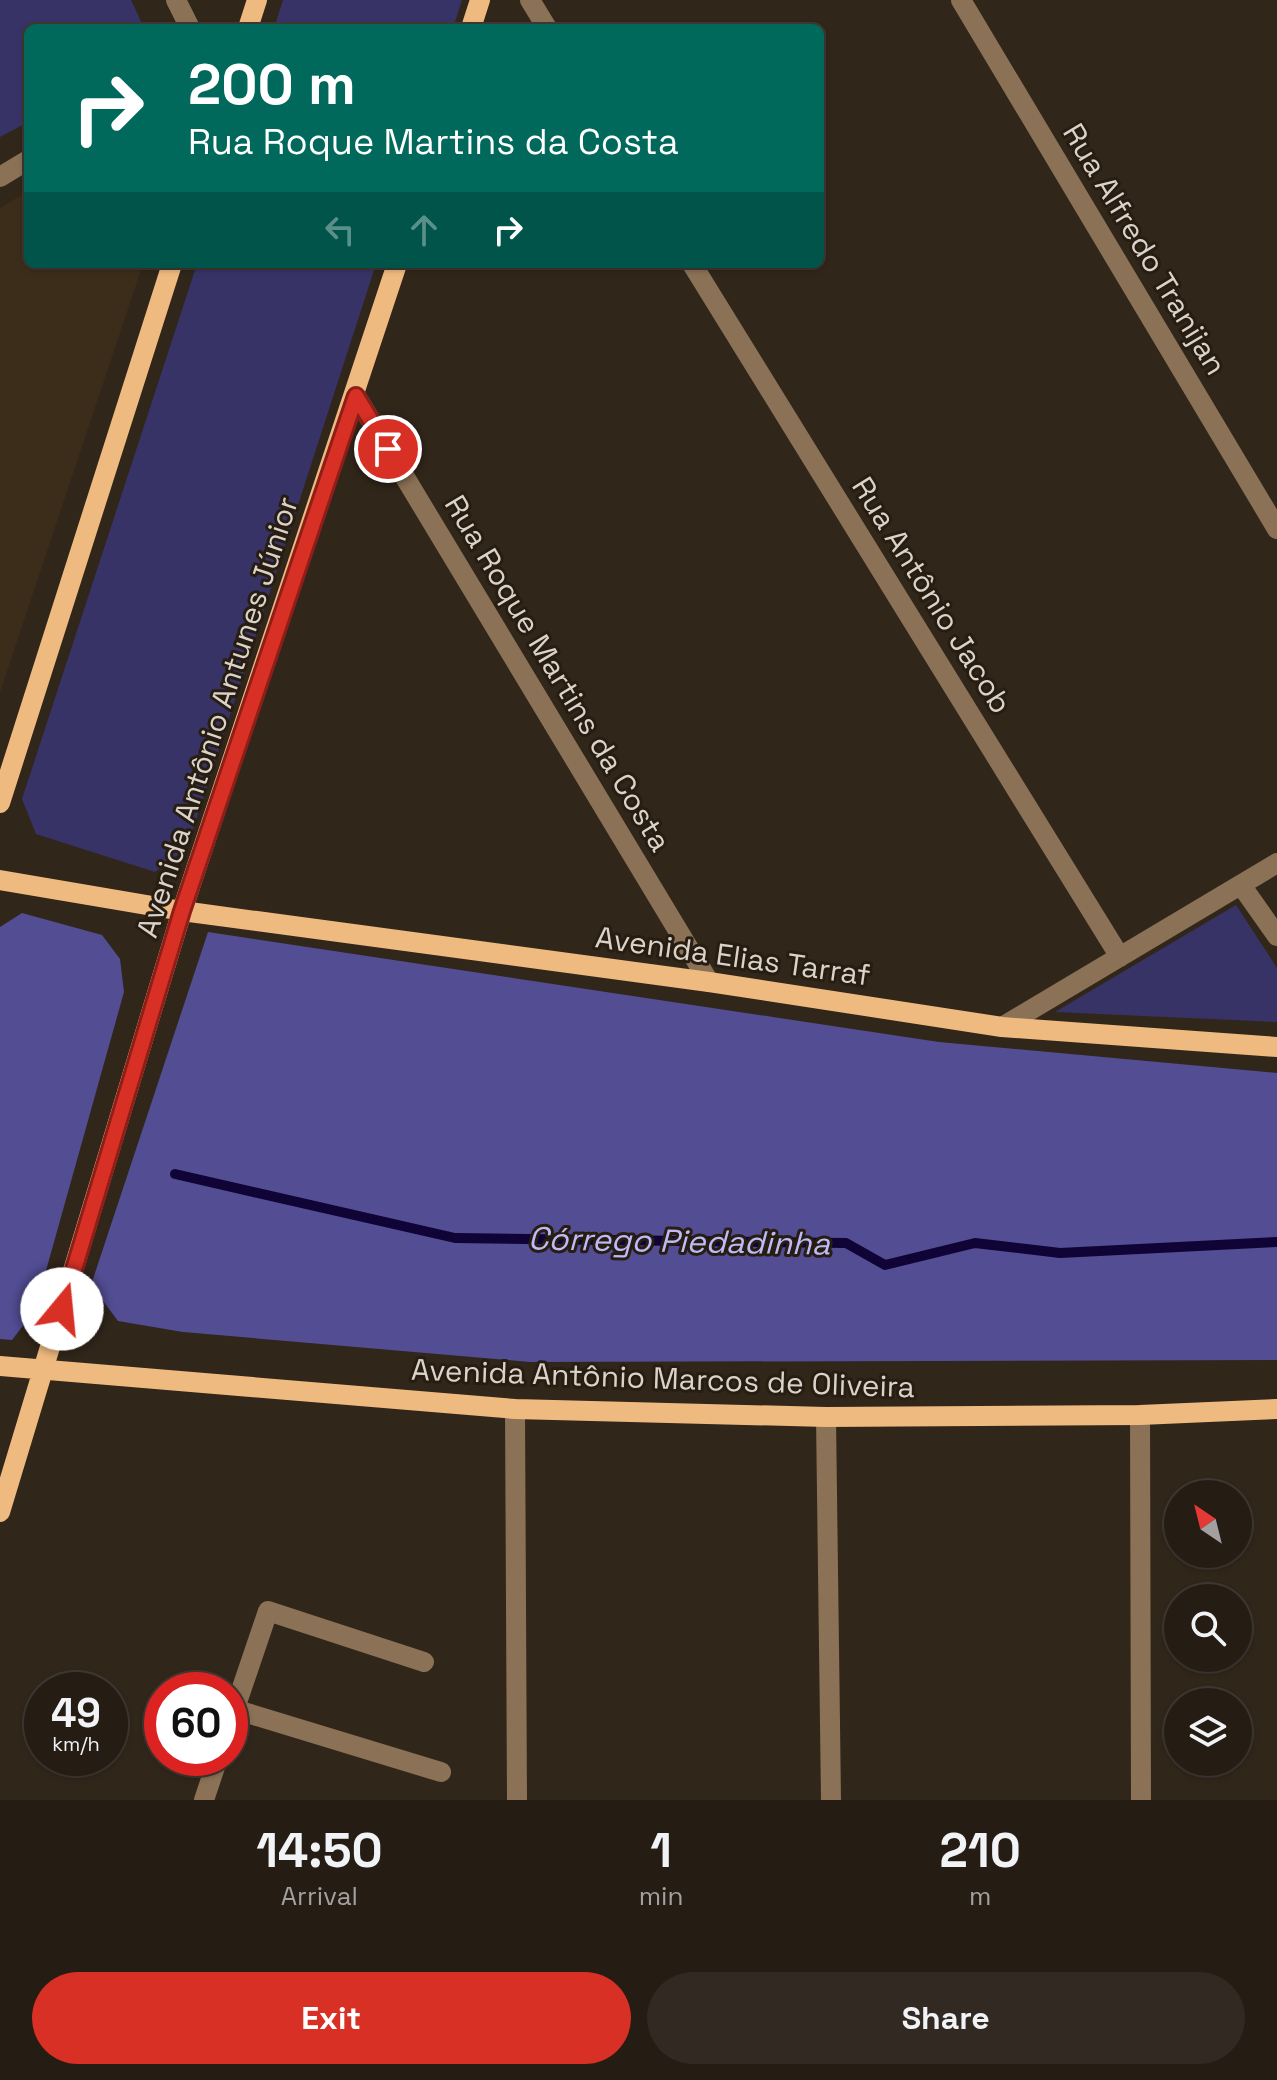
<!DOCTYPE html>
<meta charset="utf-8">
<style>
body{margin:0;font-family:"Space Grotesk",sans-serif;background:#312922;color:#f1f3f6;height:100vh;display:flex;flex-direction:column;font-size:30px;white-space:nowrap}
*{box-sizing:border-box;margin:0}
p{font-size:26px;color:#a3a1a0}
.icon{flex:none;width:44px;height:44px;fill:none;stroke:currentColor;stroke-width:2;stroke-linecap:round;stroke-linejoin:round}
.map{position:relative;height:1800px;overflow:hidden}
.sheet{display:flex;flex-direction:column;background:#251c14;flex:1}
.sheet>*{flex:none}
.top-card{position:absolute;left:24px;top:24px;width:800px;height:244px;border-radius:12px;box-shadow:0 2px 6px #0004,0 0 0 2px #423a34;background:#00695c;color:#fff;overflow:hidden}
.needle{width:52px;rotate:325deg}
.controls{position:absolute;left:1164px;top:1480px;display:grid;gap:16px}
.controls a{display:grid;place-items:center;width:88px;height:88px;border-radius:50%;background:#251c14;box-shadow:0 2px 6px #0004,0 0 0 2px #423a34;font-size:40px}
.speed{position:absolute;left:24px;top:1672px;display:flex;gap:16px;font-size:40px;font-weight:700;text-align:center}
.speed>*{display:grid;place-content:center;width:104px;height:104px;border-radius:50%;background:#251c14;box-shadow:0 2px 6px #0004,0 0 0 2px #423a34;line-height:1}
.speed small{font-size:20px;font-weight:400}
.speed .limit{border:12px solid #d22;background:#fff;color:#111}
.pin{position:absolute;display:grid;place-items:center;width:68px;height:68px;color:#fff;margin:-34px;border:4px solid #fff;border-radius:50%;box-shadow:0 2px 8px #0007}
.me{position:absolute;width:88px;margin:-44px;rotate:17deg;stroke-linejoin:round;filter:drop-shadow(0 0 6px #0008)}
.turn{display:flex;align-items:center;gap:28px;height:168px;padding:0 32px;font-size:36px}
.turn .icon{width:104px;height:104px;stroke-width:2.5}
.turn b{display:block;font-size:56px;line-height:68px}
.lanes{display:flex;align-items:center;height:76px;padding:0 32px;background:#0003;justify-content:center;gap:40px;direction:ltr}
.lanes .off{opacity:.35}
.eta{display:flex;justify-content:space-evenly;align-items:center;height:136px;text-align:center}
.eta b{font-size:48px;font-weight:700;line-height:56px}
.button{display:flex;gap:16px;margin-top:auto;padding:16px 32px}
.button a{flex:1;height:92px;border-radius:48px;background:#d93025;color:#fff;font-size:32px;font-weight:700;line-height:92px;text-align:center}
.button a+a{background:#312922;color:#f1f3f6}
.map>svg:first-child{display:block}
</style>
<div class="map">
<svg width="1277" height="1800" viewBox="0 0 1277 1800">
<rect width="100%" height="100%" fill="#31261a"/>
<path fill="#3c2d1b" d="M28 191V264H143L0 692V208Z"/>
<path fill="#383366" d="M0 0H131L144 28H28V122L0 137Z
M283 0H462L453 28H274Z
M197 264H376L187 848 155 872 36 834 22 799Z
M1236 905 1277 968V1022L1055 1012Z"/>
<path fill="#534d94" d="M22 913 102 935 120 959 124 992 35 1310 12 1340 0 1339V927Z
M208 932 939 1042 1277 1073V1360L530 1362 183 1332 118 1321 91 1285Z"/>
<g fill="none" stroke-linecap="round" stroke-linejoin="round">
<path stroke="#100335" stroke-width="10" d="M175 1174 455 1238 846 1243 885 1265 975 1243 1060 1253 1277 1242"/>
<path stroke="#8b7156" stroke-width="20" d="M176 0 190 28
M530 0 547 28
M961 0 1277 529
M0 177 28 160
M692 264 1120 957
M356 396 709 982
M1241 885 1277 936
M1002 1027 1277 863
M515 1409 517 1800
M1140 1415 1141 1800
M826 1417 831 1800
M234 1709 441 1772
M230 1723 268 1611 424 1662
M204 1800 218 1758"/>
<path stroke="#efba80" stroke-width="20" d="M248 28 257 0
M471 28 480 0
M0 803 172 264
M0 880 182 911 709 982 1002 1027 1277 1047
M0 1366 515 1409 826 1417 1140 1415 1277 1409
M0 1512 182 911 397 264"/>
</g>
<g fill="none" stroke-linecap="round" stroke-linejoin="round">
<g stroke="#8d1f18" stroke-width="20">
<path id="route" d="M62 1309 182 911 356 396 388 449"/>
</g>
<use href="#route" stroke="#d93025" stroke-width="14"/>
</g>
<g text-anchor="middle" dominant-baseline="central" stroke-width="6" stroke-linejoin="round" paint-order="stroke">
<g font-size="30" fill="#dbd3cb" stroke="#271d11">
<text transform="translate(1145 249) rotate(59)">Rua Alfredo Tranijan</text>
<text transform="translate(932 595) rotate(58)">Rua Antônio Jacob</text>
<text transform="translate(558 673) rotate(59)">Rua Roque Martins da Costa</text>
<text transform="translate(217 717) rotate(-72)">Avenida Antônio Antunes Júnior</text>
<text transform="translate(733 956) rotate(8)">Avenida Elias Tarraf</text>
<text transform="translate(663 1378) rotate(2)">Avenida Antônio Marcos de Oliveira</text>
</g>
<g font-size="32" font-style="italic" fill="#bcbaf8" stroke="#271d11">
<text transform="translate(679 1241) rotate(1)">Córrego Piedadinha</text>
</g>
</g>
</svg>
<div class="controls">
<a><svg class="needle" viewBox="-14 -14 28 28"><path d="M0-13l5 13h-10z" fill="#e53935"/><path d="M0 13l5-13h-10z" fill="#a3a1a0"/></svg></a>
<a><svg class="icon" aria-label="search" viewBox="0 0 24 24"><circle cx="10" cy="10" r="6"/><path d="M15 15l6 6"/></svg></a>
<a><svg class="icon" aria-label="layers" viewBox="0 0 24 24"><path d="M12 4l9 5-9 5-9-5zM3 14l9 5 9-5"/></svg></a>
</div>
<div class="speed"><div>49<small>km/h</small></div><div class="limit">60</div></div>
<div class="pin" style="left:388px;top:449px;background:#d93025"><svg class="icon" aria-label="arrive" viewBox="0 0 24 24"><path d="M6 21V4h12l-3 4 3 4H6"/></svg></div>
<svg class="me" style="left:62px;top:1309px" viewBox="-20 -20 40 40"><circle r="19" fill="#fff"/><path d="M0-13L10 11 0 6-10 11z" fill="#d93025"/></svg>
<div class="top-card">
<div class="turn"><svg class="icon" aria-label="right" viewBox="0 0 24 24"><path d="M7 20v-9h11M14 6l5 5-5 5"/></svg><div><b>200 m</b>Rua Roque Martins da Costa</div></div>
<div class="lanes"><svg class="icon off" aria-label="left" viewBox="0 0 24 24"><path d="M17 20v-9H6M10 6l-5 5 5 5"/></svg><svg class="icon off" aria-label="ahead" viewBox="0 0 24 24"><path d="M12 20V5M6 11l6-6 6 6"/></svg><svg class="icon" aria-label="right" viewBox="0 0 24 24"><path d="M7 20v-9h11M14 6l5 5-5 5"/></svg></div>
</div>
</div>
<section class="sheet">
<div class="eta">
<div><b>14:50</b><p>Arrival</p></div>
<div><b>1</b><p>min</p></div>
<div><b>210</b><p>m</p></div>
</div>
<div class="button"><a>Exit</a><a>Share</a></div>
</section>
